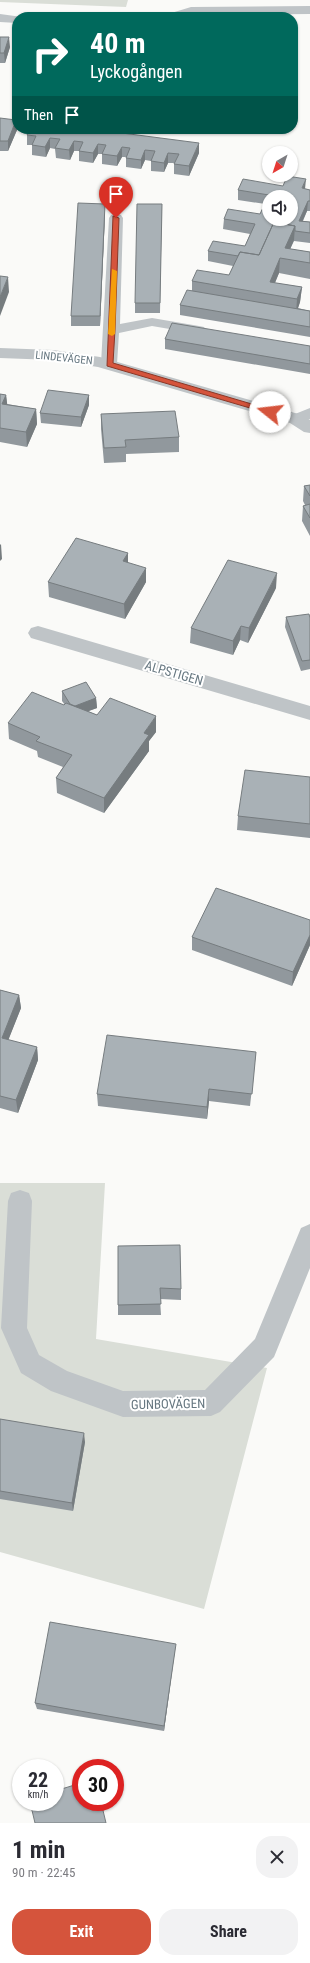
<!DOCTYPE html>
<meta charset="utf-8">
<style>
body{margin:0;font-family:"Roboto Condensed",sans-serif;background:#f2f2f3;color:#2b2b33;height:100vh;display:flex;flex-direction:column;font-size:15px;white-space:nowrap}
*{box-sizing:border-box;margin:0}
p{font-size:13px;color:#7c7c81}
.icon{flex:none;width:22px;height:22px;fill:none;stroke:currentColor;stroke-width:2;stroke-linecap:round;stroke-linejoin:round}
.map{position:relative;height:1823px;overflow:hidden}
.panel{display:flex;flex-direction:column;background:#fff;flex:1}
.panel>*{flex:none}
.top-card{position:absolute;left:12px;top:12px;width:286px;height:122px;border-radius:16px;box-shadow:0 1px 3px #0004;background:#00695c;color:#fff;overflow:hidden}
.needle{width:26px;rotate:219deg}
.controls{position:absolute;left:262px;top:146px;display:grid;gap:8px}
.controls a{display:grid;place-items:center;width:36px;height:36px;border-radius:50%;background:#fff;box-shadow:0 1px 3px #0004;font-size:20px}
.speed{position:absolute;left:12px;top:1759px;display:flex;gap:8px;font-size:20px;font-weight:700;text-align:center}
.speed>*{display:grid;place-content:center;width:52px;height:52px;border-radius:50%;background:#fff;box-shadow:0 1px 3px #0004;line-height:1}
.speed small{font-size:10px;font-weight:400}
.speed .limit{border:6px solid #d22;background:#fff;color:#111}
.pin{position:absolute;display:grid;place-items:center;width:34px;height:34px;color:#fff;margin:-41px -17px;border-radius:50% 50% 50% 0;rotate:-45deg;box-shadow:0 0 4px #0007}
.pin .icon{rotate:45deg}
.me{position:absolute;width:44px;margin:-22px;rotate:286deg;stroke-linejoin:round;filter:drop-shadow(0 0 3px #0008)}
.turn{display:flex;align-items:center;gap:14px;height:84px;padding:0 12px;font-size:18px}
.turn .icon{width:52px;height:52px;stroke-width:2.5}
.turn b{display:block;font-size:28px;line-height:34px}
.then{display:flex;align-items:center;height:38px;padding:0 12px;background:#0003;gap:8px;font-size:15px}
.round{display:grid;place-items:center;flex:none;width:42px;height:42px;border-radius:16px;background:#f2f2f3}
.overview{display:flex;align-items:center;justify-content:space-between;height:68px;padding:0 12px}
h1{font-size:24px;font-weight:700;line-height:30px}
.primary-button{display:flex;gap:8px;margin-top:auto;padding:8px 12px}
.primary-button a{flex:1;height:46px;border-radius:16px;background:#d5543c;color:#fff;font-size:16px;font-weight:700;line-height:46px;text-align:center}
.primary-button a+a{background:#f2f2f3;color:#2b2b33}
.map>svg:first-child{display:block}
</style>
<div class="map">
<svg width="310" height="1823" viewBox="0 0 310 1823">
<rect width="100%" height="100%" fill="#fafaf8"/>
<path fill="#daded7" d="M0 0H128L126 7 0 2Z
M0 1183H105L96 1339 267 1368 204 1609 0 1552Z"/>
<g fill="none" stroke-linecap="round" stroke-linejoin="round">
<path fill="#bfc4c7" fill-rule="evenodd" d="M116 214 121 215 123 218 120 324 152 318 199 326 204 327 206 330 204 333 199 334 152 326 119 333 117 364 114 367H104L101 364 109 218 111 215Z
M310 408V419L296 424 290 422 288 419 290 416Z"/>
<path fill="#bfc4c7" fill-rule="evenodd" d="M310 6V14L192 15 186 17H166L168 14 191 7Z
M0 14 22 17H17V23L0 22Z
M0 348 53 350 100 357 302 415 310 420V433L304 432 290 423 98 367 53 360 0 358Z
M38 626 310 706V720L31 638 28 633 31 628Z
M20 1190 29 1193 32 1201 27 1328 39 1355 67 1371 123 1391 205 1390 255 1339 301 1228 310 1224V1268L274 1357 220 1412 211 1416 123 1417 51 1391 21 1373 1 1328 8 1201 11 1193Z"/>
</g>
<path fill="#91989d" d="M0 37 10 47 5 63H0Z
M0 118 17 130 8 151H0Z
M27 135 199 153 189 176 174 174V163H168L164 172 151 171V161L145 160 141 169 126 167V157H122L117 166 102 164V154H98L93 163 79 161V151H74L70 160 56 158 55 149 50 148 46 157 32 155V145H27Z
M305 189 310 190V211H307L303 221 310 222V243L294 241 290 249 310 252V279L279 273 275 283 302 287 300 302 298 308 310 311V337L180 315V305L192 290V281L229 275 233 266 208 261V251L245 246 250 234 223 229 224 219 260 214 265 204 238 200V190Z
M162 204 160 313H135V303Z
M105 214 100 326H71V316Z
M165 339 310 346V374L165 349Z
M0 394 6 395 7 404 36 409 37 424 27 447 0 442Z
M89 395V405L81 427 41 423 40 413Z
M101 414 179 437V452L126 454V462L104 463 101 429Z
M310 485V536L302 521 303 506 305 505 303 501 304 486Z
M128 553V563L146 582 125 619 49 597 48 582Z
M276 588 248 643 240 640 233 655 190 643 191 628Z
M286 617 310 618V669L301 671 285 627Z
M62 691 96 698 97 708 88 711 97 715 156 732 149 741V751L104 813 57 793 56 778 63 767 38 757 37 751 9 739 8 723 64 705H65L62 701Z
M310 777V838L237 830 238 816Z
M310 920V945L292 986 192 950V937Z
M0 990 19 995 21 1008 8 1040 37 1047 38 1060 18 1113 0 1108Z
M256 1052 250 1106 209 1101 207 1119 98 1106 97 1094Z
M118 1246 181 1289V1300L160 1299 161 1315H118Z
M0 1419 85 1442 73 1511 0 1499Z
M175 1650 164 1731 37 1709 35 1703Z"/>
<path fill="#767c7f" d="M9 37 10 47 5 63 4 53Z
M16 120 17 130 8 151V141Z
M50 138V148L46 157 45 147Z
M74 141V151L70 160 69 150Z
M199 143V153L189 176V166Z
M98 144V154L93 163V153Z
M122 147V157L117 166V156Z
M145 150V160L141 169V160Z
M168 153V163L164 172V163Z
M306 179 305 189 302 188Z
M308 201 307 211 298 231 299 221Z
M105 204V214L100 326V316Z
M295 226 294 240 286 259 285 248Z
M280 258 279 273 270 294V282Z
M8 277 9 292 0 316V297Z
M302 287 300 302 296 314 297 299Z
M6 395 8 410 2 404Z
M89 395V405L81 427V417Z
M36 409 37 424 27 447 26 432Z
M1 544 2 559 0 561V545Z
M128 553V567L123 561Z
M146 568V582L125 619 124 604Z
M277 573 276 588 248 643 249 628Z
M241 626 240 640 233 655V641Z
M96 698 97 708 73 717 72 707Z
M156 716V732L149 741V751L104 813V798L144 733Z
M310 935V945L292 986 293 972Z
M19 995 21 1008 4 1051 2 1038Z
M37 1047 38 1060 18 1113 16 1100Z
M209 1089V1101L207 1119V1107Z
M84 1433 85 1442 73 1511 72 1503Z
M176 1644 175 1650 164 1731V1726Z"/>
<path fill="#a9b1b6" stroke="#767c7f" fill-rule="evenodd" d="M0 37H9L4 53H0Z
M0 118 16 120 8 141H0Z
M30 129H91L199 143 189 166 174 164 179 154 168 153 164 163 151 161 155 151 145 150 141 160 126 158 130 148 122 147 117 156 102 154 106 145 98 144 93 153 79 151 83 142 74 141 69 150 55 148 60 139 50 138 45 147 32 145 36 136 27 135Z
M287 176 306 179 302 188 310 190V201H308L299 221 310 222V233L295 231V226L274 222 259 255 240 252 238 256 208 251 213 241 245 246 255 224 224 219 228 209 260 214 269 195 238 190 243 179 283 186ZM269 197H291V219H269Z
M78 203 105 204 100 316H71Z
M137 204H162L160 303H135Z
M274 222 295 226 285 248 310 252V263L280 258 270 282 302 287 297 299 192 281 197 270 229 275 240 252 259 255Z
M0 276 8 277 0 297Z
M187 290 310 311V327L180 305Z
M172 323 310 346V364L165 339Z
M48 390 89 395 81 417 40 413Z
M0 394 6 395 2 404 36 409 26 432 0 428Z
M175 411 179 437 125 440 126 447 104 448 101 414Z
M310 485V496L304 486Z
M310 504V518L303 506Z
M76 538 128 553 123 561 146 568 124 604 48 582Z
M228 560 277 573 249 628 241 626 233 641 191 628Z
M309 614 310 618V660L302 661 286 617Z
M86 682 96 698 75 706 70 704 62 691Z
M32 692 64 705 66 703 97 715 110 698 156 716 144 733 149 735 104 798 56 778 72 755 36 741 40 737 8 723Z
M245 770 310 777V824L238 816Z
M216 888 310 920V935L293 972 192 937Z
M0 990 19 995 2 1038 37 1047 16 1100 0 1096Z
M107 1035 256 1052 252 1094 209 1089 207 1107 97 1094Z
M180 1245 181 1289 160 1288 161 1304 118 1305V1246Z
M0 1419 84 1433 72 1503 0 1491Z
M50 1622 176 1644 164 1726 35 1703Z
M81 1783V1802H101L106 1823H35L30 1802H55V1791Z"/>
<path fill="#d5543c" stroke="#8a3727" d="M113 216 119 218 115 330 113 363 272 410V413H267L107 366Z"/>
<path fill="#f59e0b" d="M112 269 117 271 115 334 112 336 108 334Z"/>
<g text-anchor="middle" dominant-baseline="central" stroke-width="4" stroke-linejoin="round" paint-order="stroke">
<g font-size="11" fill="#667780" stroke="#fff">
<text transform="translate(64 358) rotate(6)">LINDEVÄGEN</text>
</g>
<g font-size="13" fill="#667780" stroke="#fff">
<text transform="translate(174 673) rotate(16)">ALPSTIGEN</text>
<text transform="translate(168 1404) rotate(-1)">GUNBOVÄGEN</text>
</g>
</g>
</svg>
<div class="controls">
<a><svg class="needle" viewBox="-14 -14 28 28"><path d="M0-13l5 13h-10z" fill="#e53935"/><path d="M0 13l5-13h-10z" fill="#7c7c81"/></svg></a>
<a><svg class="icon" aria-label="sound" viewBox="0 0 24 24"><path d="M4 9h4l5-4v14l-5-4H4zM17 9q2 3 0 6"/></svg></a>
</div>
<div class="speed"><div>22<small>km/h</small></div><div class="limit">30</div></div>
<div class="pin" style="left:116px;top:218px;background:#d93025"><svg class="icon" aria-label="arrive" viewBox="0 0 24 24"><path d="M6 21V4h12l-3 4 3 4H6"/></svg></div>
<svg class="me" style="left:270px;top:412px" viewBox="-20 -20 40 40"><circle r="19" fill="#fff"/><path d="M0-13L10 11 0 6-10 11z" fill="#d5543c"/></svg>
<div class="top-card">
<div class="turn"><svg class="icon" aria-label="right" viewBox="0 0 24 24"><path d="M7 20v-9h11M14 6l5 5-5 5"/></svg><div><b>40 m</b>Lyckogången</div></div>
<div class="then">Then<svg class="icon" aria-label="arrive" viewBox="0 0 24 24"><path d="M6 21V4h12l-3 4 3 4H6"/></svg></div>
</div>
</div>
<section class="panel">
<div class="overview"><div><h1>1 min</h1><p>90 m · 22:45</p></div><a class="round"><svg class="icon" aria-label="close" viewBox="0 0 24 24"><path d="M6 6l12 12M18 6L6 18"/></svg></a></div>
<div class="primary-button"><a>Exit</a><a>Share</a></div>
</section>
